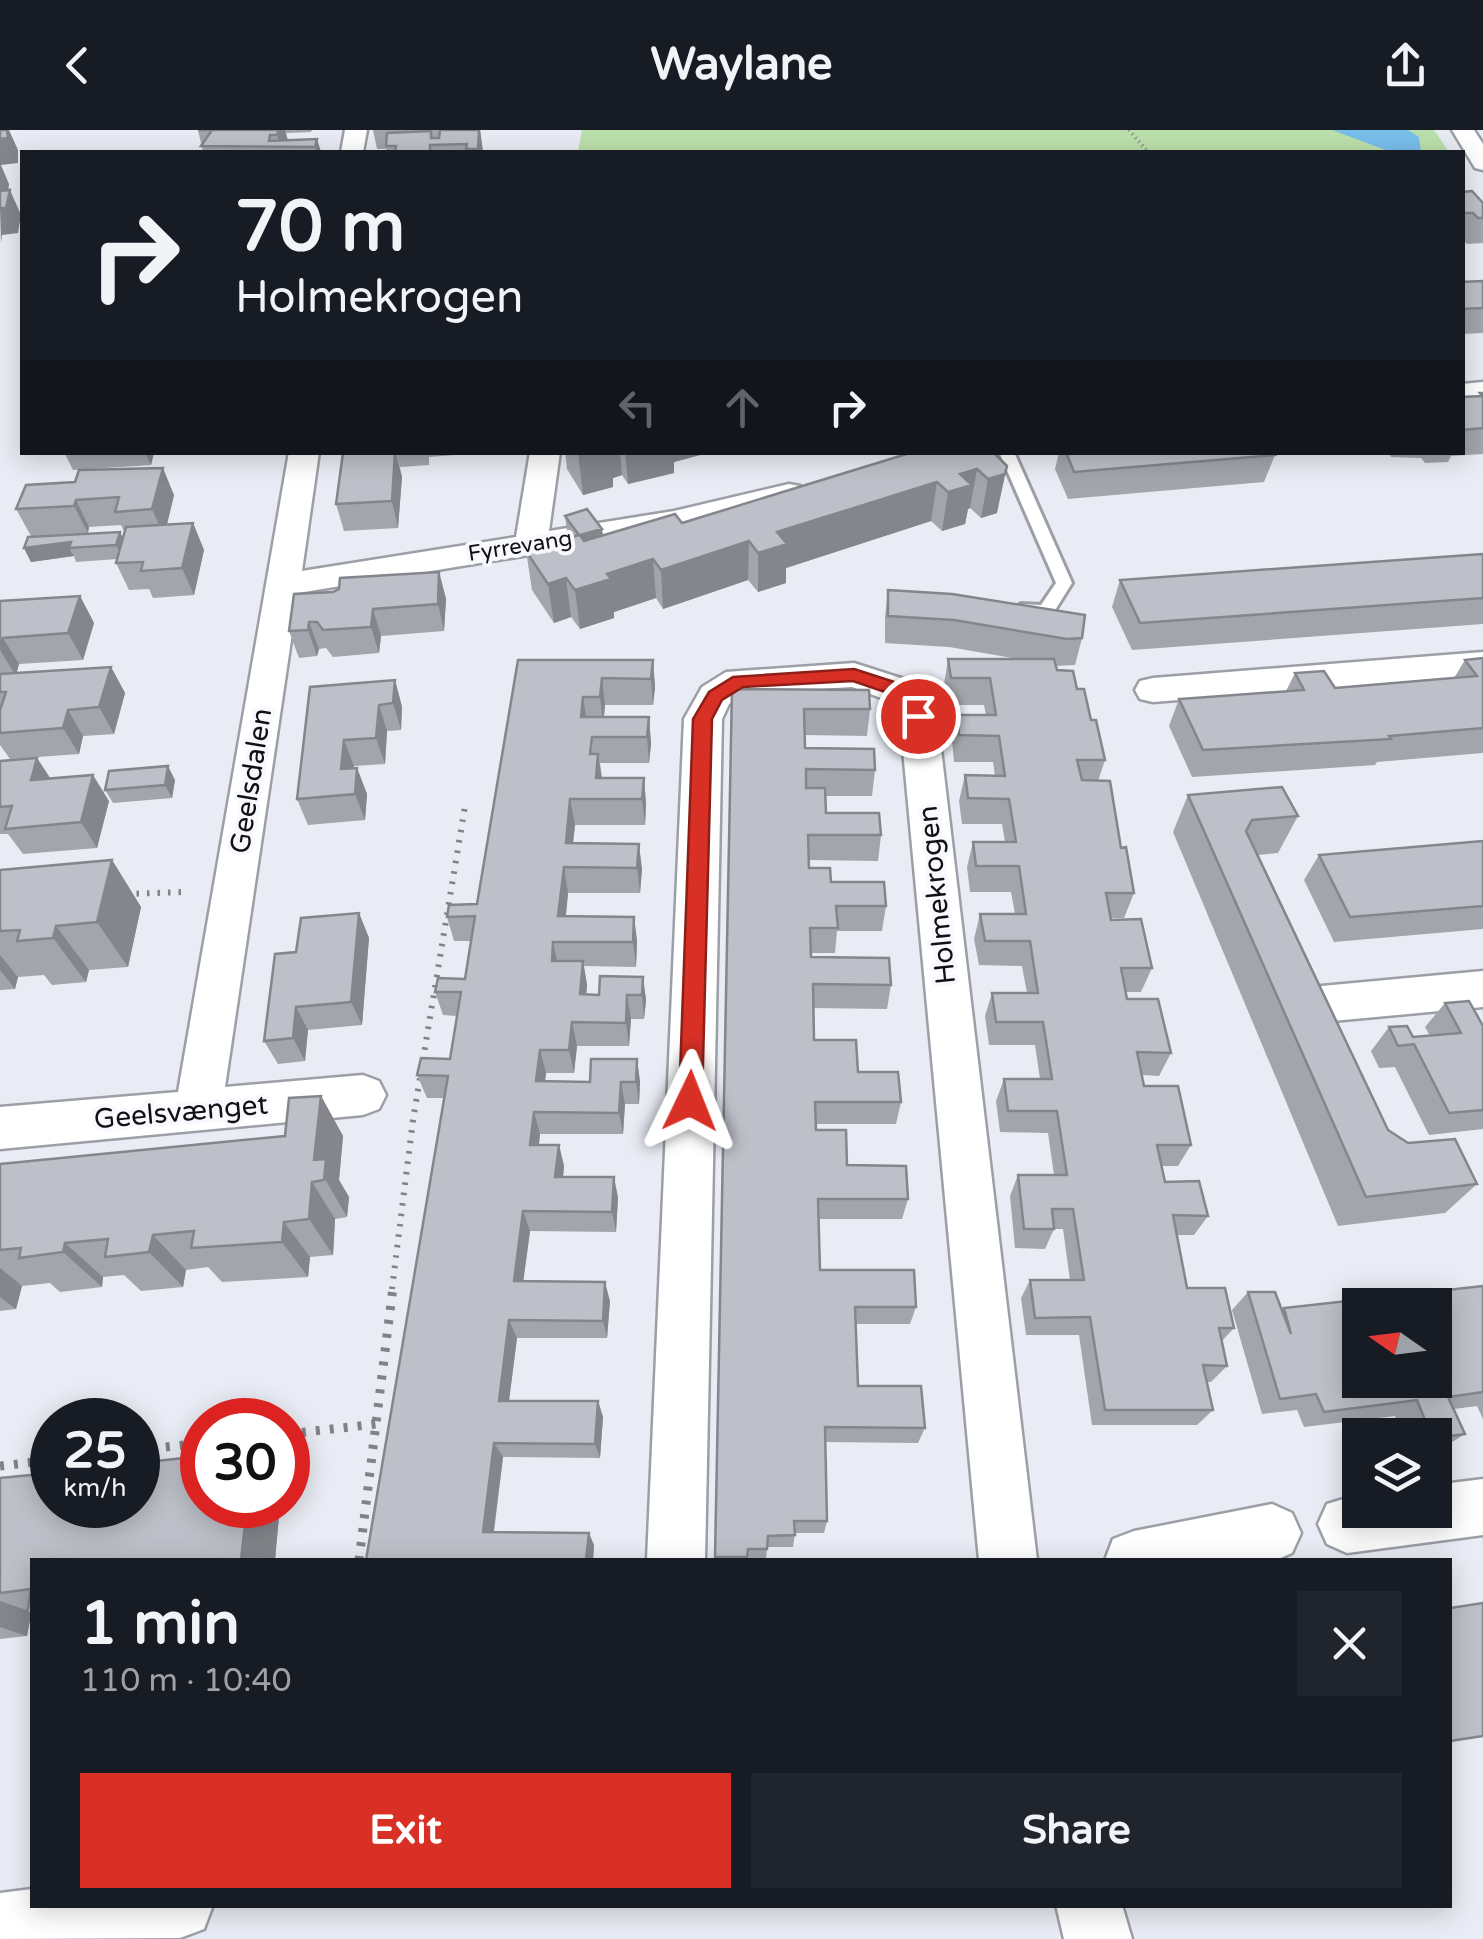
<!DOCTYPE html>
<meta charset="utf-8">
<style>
body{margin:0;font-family:"Varela Round",sans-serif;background:#20242c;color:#f1f3f6;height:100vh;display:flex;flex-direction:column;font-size:38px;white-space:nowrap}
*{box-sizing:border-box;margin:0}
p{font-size:32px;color:#9ea1a6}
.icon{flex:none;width:55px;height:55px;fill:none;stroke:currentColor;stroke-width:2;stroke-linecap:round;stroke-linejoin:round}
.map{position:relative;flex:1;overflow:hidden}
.sheet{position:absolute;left:30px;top:1428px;width:1422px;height:350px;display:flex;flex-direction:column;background:#171b24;border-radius:0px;box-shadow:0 5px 25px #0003}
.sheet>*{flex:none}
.hud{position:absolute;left:20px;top:20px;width:1445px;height:305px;border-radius:0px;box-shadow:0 5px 25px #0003;background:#171b24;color:#f1f3f6;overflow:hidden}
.needle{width:65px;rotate:284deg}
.fabs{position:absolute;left:1342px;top:1158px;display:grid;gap:20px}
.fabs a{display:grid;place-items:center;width:110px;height:110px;border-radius:0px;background:#171b24;box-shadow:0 5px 25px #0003;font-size:50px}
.speed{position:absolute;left:30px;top:1268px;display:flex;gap:20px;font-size:50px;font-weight:700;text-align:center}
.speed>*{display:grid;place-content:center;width:130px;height:130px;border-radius:50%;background:#171b24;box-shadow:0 5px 25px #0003;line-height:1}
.speed small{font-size:25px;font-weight:400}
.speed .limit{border:15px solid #d22;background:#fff;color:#111}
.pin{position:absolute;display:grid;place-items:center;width:85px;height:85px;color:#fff;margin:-42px;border:5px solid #fff;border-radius:50%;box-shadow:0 2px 10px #0007}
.me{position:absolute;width:110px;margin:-55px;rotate:2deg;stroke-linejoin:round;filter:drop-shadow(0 0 8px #0008)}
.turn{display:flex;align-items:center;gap:35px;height:210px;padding:0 50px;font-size:45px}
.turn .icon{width:130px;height:130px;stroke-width:2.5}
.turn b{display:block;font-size:70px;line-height:85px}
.lanes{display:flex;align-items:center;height:95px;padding:0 50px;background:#0003;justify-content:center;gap:50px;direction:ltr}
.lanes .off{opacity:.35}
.round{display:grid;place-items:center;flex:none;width:105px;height:105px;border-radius:0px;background:#20242c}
.head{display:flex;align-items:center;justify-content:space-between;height:170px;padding:0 50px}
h1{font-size:60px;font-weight:700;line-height:75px}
.button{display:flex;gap:20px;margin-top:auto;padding:20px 50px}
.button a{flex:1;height:115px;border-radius:0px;background:#d93025;color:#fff;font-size:40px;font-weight:700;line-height:115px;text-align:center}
.button a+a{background:#20242c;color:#f1f3f6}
header{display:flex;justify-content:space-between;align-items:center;height:130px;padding:0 50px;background:#171b24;font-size:45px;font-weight:700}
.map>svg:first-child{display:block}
</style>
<header><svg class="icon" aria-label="back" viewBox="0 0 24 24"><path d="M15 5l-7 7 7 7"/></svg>Waylane<svg class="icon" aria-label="share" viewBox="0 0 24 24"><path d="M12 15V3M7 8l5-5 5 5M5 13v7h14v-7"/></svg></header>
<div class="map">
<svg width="1483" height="1809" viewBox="0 0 1483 1809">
<rect width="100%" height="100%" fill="#e9ecf4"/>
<path fill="#bce0ab" d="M582 0H1434L1449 22H578Z"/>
<path fill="#78bfec" d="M1332 0H1408L1419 7 1421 22H1391Z"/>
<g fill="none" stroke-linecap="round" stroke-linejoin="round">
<g stroke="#9d9fa7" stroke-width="6">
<path id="lane" d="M999 322H1014L1072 453 1052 485 1021 484 1012 479 1021 474 1041 475 1056 453Z"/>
</g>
<g stroke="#9d9fa7" stroke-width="5">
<path id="street" d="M345 0H367L363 22H341Z
M1452 0H1474L1483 14V40L1475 38Z
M1483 252V270L1462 272V254Z
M289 322H319L302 441 516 407 530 322H560L549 401 674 381 789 354 800 356 805 363 800 370 674 401 298 463 225 957 363 945 379 951 386 965 379 979 363 985 0 1019V977L178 962Z
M1483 522V546L1153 572 1140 569 1135 560 1140 551 1153 548Z
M854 533 907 550 937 585 1037 1430H979L900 588 881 568 852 557 747 563 729 574 722 589 705 1430H647L684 589 702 557 726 542Z
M1483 841V877L1311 893 1295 888 1289 875 1295 862 1311 857Z
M1483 1349V1405L1347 1423 1327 1414 1318 1394 1327 1374 1360 1364V1380H1435V1355Z
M1272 1374 1292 1383 1301 1403 1292 1423 1276 1430H1105L1113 1409 1134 1401Z
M32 1759V1775H213L204 1799 180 1808 0 1809V1763Z
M1056 1775H1122L1132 1809H1064Z"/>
</g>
<path stroke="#808287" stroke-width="4" stroke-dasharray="1 4" stroke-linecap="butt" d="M1129 0 1148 22"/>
<path stroke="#808287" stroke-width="6" stroke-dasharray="2.5 8" stroke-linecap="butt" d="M126 764 184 762
M392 1159 413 990 465 676"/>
<path stroke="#808287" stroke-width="9" stroke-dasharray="4 10" stroke-linecap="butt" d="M288 1304 376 1294
M138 1320 202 1313
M0 1336 52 1330
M359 1430 393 1157"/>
<use href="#lane" fill="#fff" fill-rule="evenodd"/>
<use href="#street" fill="#fff" fill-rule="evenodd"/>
</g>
<path fill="#a3a5ac" d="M198 0H312L311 2 286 3 288 10 317 9 321 22H203Z
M373 0H480L483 22H387L386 19H377Z
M1462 62 1483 73V113L1467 114 1462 109Z
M1483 151V203L1462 204V152Z
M1480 263H1483V324L1451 326 1448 332 1425 333 1421 328 1391 327 1388 322H1462V267L1479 266Z
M64 322H171L154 323 151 335 73 340Z
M356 322H455V325L429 327V335L400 337 398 329 402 347 398 398 344 401 336 374Z
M565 322H711L674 332V343L628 354 622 345 613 348V357L583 365 567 339Z
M993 322 997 383 981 388 970 378 968 379 965 394 942 401 931 391 786 438V453L758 462 748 450 663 479 656 468 614 482V488L580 499 571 487 554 493 532 460 526 421 568 408 565 386 602 399 603 405 682 393Z
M1059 322H1273L1275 325 1264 352 1068 369 1055 339Z
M26 355 174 365 167 395 193 393 204 420 194 465 153 468 149 459 129 460 116 433 117 429 76 432 74 426 31 432 24 418 123 408 125 403 121 395 89 397 88 403 31 406 16 379Z
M1483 424V494L1132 520 1112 477 1120 450Z
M439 442 446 469 444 501 381 506 379 523 333 527 326 518 319 519 317 526 299 528 289 501 333 462Z
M888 460 1082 508 1075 535 1055 536 1057 540 1077 559 1091 590 1105 630 1098 651 1121 718 1134 763 1124 788H1111L1152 838 1141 862H1126L1127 869 1171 923 1159 946 1142 945 1144 956 1191 1015 1178 1036H1162L1165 1052 1208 1086 1194 1105H1177L1187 1158 1234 1198 1222 1211 1227 1236 1211 1252H1207L1213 1280 1197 1295H1092L1079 1205H1026L1021 1168 1030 1150H1070L1063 1099H1054L1045 1119 1015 1118 1010 1066 1018 1045H1054L1048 1003 1000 1002 996 971 1004 949H1040L1035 915H989L985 886 992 863H1027L1022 836 979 835 974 809 980 784H1015L1011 762H970L967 737 973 712H1005L1002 694H962L959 671 965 645 995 646 993 632H954L952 611 957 585H986L984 575H946L944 555 948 529H1018L949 517 885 513V487Z
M80 466 94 493 83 530 19 534 16 543 111 537 125 563 114 604 83 606 79 624 10 629 0 615V471Z
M1483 528V623L1377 632 1375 635 1192 647 1169 596 1179 569 1286 561 1295 543 1335 558 1454 548 1465 530Z
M518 530H653L655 557 653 575H605L604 587H649L651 614 649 633H600L602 648H644L646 674 645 695H575L573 713 642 739 640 763H568L566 786 634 787 637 811 636 837 584 836 587 855 586 865H599L643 847 646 870 644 889H631L629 916H577L574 943H546L545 951 590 952 637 929 640 952 639 974H625L623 1004H540L539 1015H559L564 1036 563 1047 618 1067 616 1102 530 1101 523 1151 610 1171 607 1208H517L509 1271H598L603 1287 600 1328 503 1327 494 1402 594 1415 593 1430H366L444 968H427L417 945 450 929 457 886 443 885 435 862 465 849 471 811H454L447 787 477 774Z
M395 550 402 577 401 600 387 601 385 634 354 636V638H357L367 664 365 690 308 695 297 669Z
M732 559 870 579 867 606 805 605V618L875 640 872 666H825L826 683 881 705 878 731 809 730V738L831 752 886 776 882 801H837L835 823H811V827L891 855 887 879 813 878 814 910 901 972 896 994H816V1000L847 1035 908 1069 902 1089H819L820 1140 916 1177 910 1194H855L858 1256 925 1298 918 1313 825 1312 827 1391 824 1403H795L793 1417H767L766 1430H715Z
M37 628 50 648 109 671 97 718 23 724 8 704H0V631Z
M175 650 172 668 113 673 105 660Z
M1188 665 1298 686 1278 723 1258 725 1388 1000 1477 1054 1445 1083 1338 1096 1173 702Z
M1483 711V799L1334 812 1304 750 1319 725Z
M112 730 141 777 128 837 89 840 86 852 52 855 44 845 18 847 15 859 0 860V740Z
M359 783 369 808 362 895 308 900 305 931 278 934 264 911 296 822Z
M1445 873 1483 896V999L1429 1005 1395 937 1379 938 1371 921 1389 897 1413 907 1430 906 1425 897Z
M321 966 343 1006 339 1050 349 1067 347 1087 335 1089 333 1125 310 1127 308 1147 222 1152 208 1137 186 1140 183 1157 141 1161 124 1145 103 1147 102 1157 60 1162 50 1153 22 1156 16 1179 0 1181V1034L285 1006Z
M1483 1156V1289L1477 1276 1454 1279 1465 1304 1441 1319H1435V1305H1402L1395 1286 1304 1297 1297 1280 1262 1284 1232 1180 1248 1162 1282 1180 1284 1178Z
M0 1348 202 1375H280L275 1430H32V1486L31 1485 27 1506 0 1509Z"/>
<path fill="#84868c" d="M7 0H9L18 20V33L1 35 9 54 8 64 0 65V9Z
M279 0H285L288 12 281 17 277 5Z
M479 0H480L483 22H479Z
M317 9 321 22H317L315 17Z
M10 60 21 85 18 103 2 105 1 113 0 78Z
M145 322H154L151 335Z
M395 322 402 347 398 398 392 371Z
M578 322H620L622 345 613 348V357L583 365Z
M625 322H711L674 332V343L628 354Z
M1007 336 997 383 981 388 988 349Z
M163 338 174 365 164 406 152 379Z
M977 339 970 378 968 379 965 394 942 401 948 362 960 344Z
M937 352 931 391 786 438V453L758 462V423L777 402Z
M76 370 89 397 88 403 74 376Z
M193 393 204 420 194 465 182 438Z
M602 399 606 438 580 405Z
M120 402 127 416 123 429 116 415Z
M749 411 748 450 663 479 661 440Z
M71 412 69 418 74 426 31 432 24 418Z
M653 429 656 468 614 482V488L580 499 575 460 607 444Z
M439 442 446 469 444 501 438 474Z
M566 448 571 487 554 493 548 454Z
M80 466 94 493 83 530 68 503Z
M373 479 381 506 379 523 371 497Z
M309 492 319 519 317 526 308 500Z
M3 508 19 534 16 546 0 520Z
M653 530 655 557 653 575 651 549Z
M111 537 125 563 114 604 99 577Z
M602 548 605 575 603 594 600 567Z
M395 550 402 577 401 600 393 573Z
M583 567 587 594 581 587Z
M379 575 387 601 385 634 376 608Z
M68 580 83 606 79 624 63 598Z
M649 587 651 614 649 633 647 607Z
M344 610 354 636 351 665 341 639Z
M598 624 602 650 596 648Z
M37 628 54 654 31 650Z
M168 636 175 650 172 668 165 655Z
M357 638 367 664 365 690 355 664Z
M93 645 109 671 97 718 81 692Z
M644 648 646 674 645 695 642 669Z
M570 669 575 695 570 739 566 713Z
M639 714 642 739 640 763 637 738Z
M112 730 141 777 128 837 97 792Z
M564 737 568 763 563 811 558 786Z
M359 783 369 808 362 895 351 872Z
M634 787 637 811 636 837 633 812Z
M56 796 89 840 86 852 53 808Z
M553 812 558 836 552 831Z
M0 825 18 847 15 859 0 840Z
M583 831 587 855 584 888 580 864Z
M643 847 646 870 644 889 642 865Z
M627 865 631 889 629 916 626 893Z
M296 877 308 900 305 931 293 908Z
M572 892 577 916 574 943 569 920Z
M540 920 546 943 542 974 536 951Z
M637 929 640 952 639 974 636 952Z
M621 952 625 974 623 1004 619 983Z
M321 966 343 1006 339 1050 349 1067 347 1087 314 1030Z
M534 982 540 1004 536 1036 530 1015Z
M559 1015 564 1036 561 1067 555 1047Z
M614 1047 618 1067 616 1102 612 1082Z
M312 1052 335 1089 333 1125 309 1089Z
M523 1081 530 1101 521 1169 514 1151Z
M284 1092 310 1127 308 1147 282 1112Z
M153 1105 186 1140 183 1157 149 1122Z
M65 1113 103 1147 102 1157 63 1122Z
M0 1138 22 1156 16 1179 0 1167Z
M605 1152 610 1171 607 1208 603 1191Z
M509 1190 517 1208 507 1286 499 1271Z
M598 1271 603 1287 600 1328 595 1314Z
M494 1313 503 1327 492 1414 483 1402Z
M247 1375H280L275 1430H241Z
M589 1403 594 1415 593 1430H586Z
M0 1471 32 1482 27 1484 31 1485 27 1506 0 1497Z"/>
<path fill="#bdc0c8" stroke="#84868c" stroke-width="2.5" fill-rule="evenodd" d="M0 0H7L8 8 0 9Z
M198 0H279L277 5H270L269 11 317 9 315 17 201 16 212 0Z
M440 0H479L478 19H466L467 14 430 15V22H395L396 16H386L387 3 431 1V8H439Z
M10 60 6 78H0V61Z
M1472 61 1483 73V88H1478L1473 83H1462V62Z
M1483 151V178L1462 179V152Z
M1480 263H1483V298L1462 300V267L1483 266Z
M357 322H395L392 371 336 374 343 323Z
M913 322H993L1007 336 1005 344 988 349 977 339 960 344 972 355 948 362 937 352 777 402 787 414 758 423 749 411 661 440 653 429 607 444 611 449 575 460 566 448 548 454 526 421 579 405 565 386 587 379 602 399 580 405 584 411 675 384 682 393Z
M1066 322H1273L1275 325 1074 342Z
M163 338 152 379 115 382 119 367 76 370 74 376 16 379 26 355 75 352 79 340Z
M193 393 182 438 141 441 143 432 116 433 126 397Z
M120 402 116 415 69 418 71 412 24 418 28 407Z
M1483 424V468L1140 493 1120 450Z
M439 442 438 474 373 479 371 497 323 500 317 492H309L308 500 289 501 294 464 333 462 339 459 340 448Z
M888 460 952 464 1085 485 1082 508 1067 509 954 490 888 486Z
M80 466 68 503 3 508 0 517V471Z
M1483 528V598L1389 606 1391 609 1203 620 1179 569 1304 560 1295 543 1324 541 1335 558 1477 546 1465 530Z
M948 529H1054L1057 540 1073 541 1077 559H1084L1091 590H1096L1105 630H1077L1082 650 1110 651 1121 718 1126 717 1134 763H1106L1111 790 1141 789 1152 838H1121L1127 869H1158L1171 923 1137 922 1144 956H1178L1191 1015H1157L1165 1052 1199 1051 1208 1086 1173 1085 1187 1158H1225L1234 1198H1219L1227 1236 1203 1235 1213 1280H1105L1090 1187 1035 1188 1030 1150H1084L1073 1079H1052L1054 1099H1024L1018 1045H1067L1057 981H1008L1004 949H1052L1043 892H996L992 863H1038L1030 811H985L980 784H1026L1019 736H976L973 712H1016L1009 669 968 668 965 645 1005 646 999 606 959 605 957 585H996L990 548H951Z
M518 530H653L651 549 602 548 600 567H583L581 587H649L647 607H592L590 624H598L596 648H644L642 669H570L566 713 639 714 637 738 564 737 558 786 634 787 633 812H553L552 831H583L580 864 599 865 600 846 643 847 642 865H627L626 893 572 892 569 920H540L536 951 590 952 591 929H637L636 952H621L619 983 534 982 530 1015H559L555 1047H614L612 1082 523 1081 514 1151 605 1152 603 1191 509 1190 499 1271H598L595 1314 494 1313 483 1402 589 1403 586 1430H366L448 946 417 945 421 928 450 929 461 862H435L438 848 465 849 475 786 447 787 449 775 477 774Z
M111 537 99 577 68 580 63 598 0 603V580L6 562H0V544Z
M395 550 393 573 379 575 376 608 344 610 341 639 357 638 355 664 297 669 310 557Z
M732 559 869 560 870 579H804L805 618 874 619 875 640 806 639V658H825L826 683H879L881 705H808L809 738H830L831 752H884L886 776H836L838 798H810L811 827 889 828 891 855 813 854 814 910H856L858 942H898L901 972H815L816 1000H846L847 1035 906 1036 908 1069H818L820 1140H914L916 1177H855L858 1256H921L925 1298 825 1297 827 1391H794L795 1405 768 1406 767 1419H748L747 1427H715Z
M37 628 31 650 93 645 81 692 5 699 12 676 0 677V631Z
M168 636 165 655 105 660 109 641Z
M1282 657 1298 686 1252 690 1246 701 1388 1000 1408 1013 1455 1009 1477 1054 1366 1067 1188 665Z
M1483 711V776L1350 787 1319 725Z
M112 730 97 792 56 796 53 808 17 811 20 800 0 801V740Z
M359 783 351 872 296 877 293 908 264 911 275 824 296 822 301 788Z
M1469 871 1483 896V980L1449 983 1414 914 1398 916 1389 897 1407 896 1413 907 1461 903 1445 873Z
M321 966 314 1030 326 1029 324 1050 312 1052 309 1089 284 1092 282 1112 191 1118 194 1101 153 1105 149 1122 105 1127 108 1109 65 1113 63 1122 19 1128 21 1118 0 1120V1034L285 1006 289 968Z
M1483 1156V1262L1448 1267 1465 1304 1435 1308V1305H1431L1417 1270 1324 1282 1316 1264 1280 1269 1248 1162H1275L1291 1204 1284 1178ZM1360 1175H1435V1250H1360Z
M202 1326V1375H247L241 1430H32V1483L27 1484 31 1459 0 1463V1348L52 1343V1375H138V1333Z
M1483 1473V1606L1450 1611V1478Z"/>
<path fill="#d93025" stroke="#8d1f18" stroke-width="2.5" d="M854 539 901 554 924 581V590H911L888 563 853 551 743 557 722 570 712 589 702 971 699 978H682L679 971 693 589 709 562 733 547Z"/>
<g text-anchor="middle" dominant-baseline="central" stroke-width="8" stroke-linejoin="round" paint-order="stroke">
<g font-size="22" fill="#111114" stroke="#f8f9fe">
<text transform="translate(520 416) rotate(-9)">Fyrrevang</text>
</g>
<g font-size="28" fill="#111114" stroke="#f8f9fe">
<text transform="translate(251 651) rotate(-81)">Geelsdalen</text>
<text transform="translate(937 765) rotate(-96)">Holmekrogen</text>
<text transform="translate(181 982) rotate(-5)">Geelsvænget</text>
</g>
</g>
</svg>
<div class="fabs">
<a><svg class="needle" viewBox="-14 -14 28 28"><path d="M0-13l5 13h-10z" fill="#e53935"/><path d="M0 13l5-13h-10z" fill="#9ea1a6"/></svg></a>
<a><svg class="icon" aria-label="layers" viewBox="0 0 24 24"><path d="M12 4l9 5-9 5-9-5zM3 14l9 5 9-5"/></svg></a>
</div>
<div class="speed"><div>25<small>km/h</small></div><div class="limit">30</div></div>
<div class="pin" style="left:918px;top:586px;background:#d93025"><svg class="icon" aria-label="arrive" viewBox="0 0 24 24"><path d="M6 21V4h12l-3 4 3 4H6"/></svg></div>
<svg class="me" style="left:690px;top:971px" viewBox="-20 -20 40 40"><path d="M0-17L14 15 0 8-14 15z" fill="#d93025" stroke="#fff" stroke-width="4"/></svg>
<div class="hud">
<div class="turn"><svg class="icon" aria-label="right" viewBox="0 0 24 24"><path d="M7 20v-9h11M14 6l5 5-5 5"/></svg><div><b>70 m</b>Holmekrogen</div></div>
<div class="lanes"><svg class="icon off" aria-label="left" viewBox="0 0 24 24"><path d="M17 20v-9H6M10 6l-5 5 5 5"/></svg><svg class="icon off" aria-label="ahead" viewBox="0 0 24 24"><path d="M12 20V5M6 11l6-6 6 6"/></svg><svg class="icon" aria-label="right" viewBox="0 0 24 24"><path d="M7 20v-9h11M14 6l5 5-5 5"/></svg></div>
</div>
<section class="sheet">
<div class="head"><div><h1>1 min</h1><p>110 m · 10:40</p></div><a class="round"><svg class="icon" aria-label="close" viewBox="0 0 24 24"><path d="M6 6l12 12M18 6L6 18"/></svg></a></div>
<div class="button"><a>Exit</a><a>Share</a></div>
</section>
</div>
